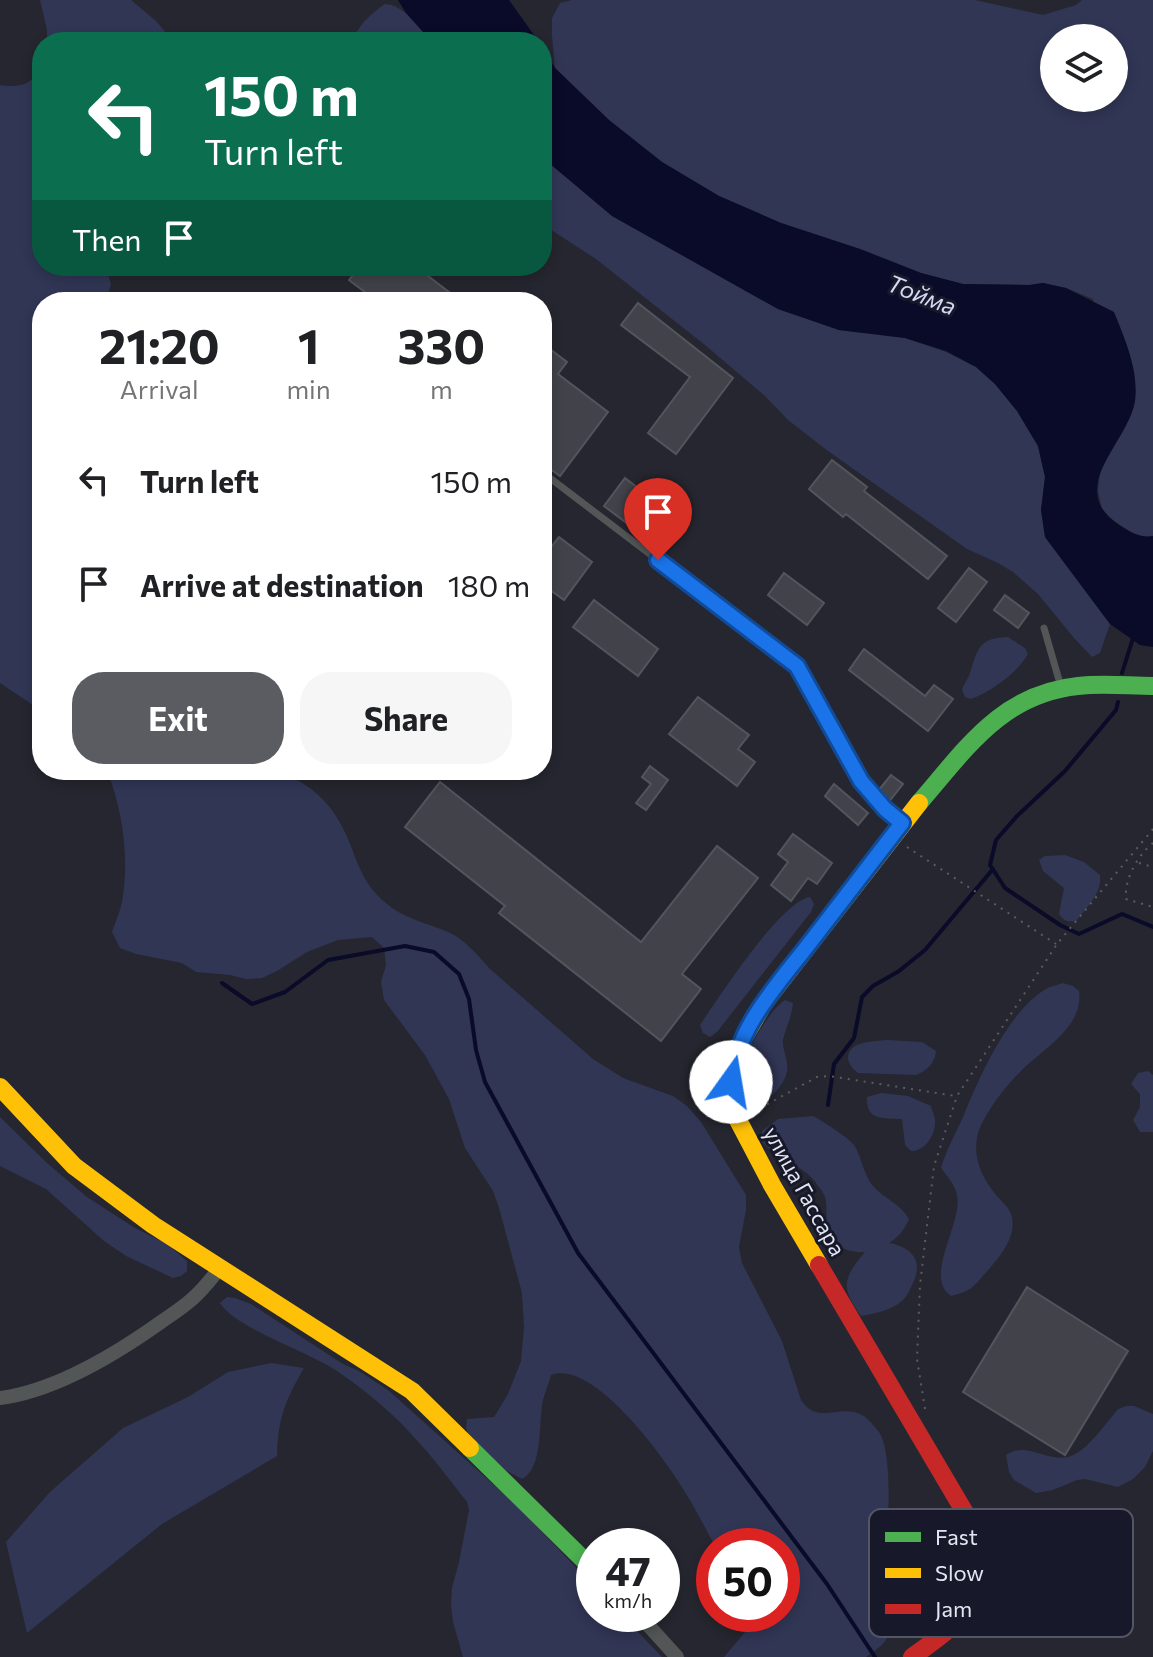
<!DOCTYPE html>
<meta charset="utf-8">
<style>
body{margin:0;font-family:Commissioner,sans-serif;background:#f6f6f6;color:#202124;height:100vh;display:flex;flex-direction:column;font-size:30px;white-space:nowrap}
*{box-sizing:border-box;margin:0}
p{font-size:26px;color:#757577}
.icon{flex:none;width:44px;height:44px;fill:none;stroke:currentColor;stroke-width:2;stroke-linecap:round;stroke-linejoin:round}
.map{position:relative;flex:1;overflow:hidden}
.sheet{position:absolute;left:32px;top:292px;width:520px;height:488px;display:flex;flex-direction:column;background:#fff;border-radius:32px;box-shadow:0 4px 12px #0003}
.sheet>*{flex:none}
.top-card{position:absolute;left:32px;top:32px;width:520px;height:244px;border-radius:32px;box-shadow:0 4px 12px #0003;background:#0b6e4f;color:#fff;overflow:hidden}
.fabs{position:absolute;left:1040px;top:24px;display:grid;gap:16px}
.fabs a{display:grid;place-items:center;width:88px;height:88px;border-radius:50%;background:#fff;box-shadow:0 4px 12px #0003;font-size:40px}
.speed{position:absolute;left:576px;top:1528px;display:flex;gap:16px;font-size:40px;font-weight:700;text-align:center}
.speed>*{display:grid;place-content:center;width:104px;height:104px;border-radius:50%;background:#fff;box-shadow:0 4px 12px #0003;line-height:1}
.speed small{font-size:20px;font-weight:400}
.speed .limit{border:12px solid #d22;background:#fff;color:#111}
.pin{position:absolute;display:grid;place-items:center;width:68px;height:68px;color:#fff;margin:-82px -34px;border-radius:50% 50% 50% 0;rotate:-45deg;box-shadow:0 0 8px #0007}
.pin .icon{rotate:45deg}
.me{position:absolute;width:88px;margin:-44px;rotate:13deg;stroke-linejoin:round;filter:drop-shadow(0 0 6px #0008)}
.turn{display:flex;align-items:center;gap:28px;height:168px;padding:0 40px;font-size:36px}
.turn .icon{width:104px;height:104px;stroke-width:2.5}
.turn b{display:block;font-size:56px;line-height:68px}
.then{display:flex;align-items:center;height:76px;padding:0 40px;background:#0003;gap:16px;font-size:30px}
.eta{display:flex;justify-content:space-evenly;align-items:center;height:136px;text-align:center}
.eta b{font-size:48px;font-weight:700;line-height:56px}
.button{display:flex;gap:16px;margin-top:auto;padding:16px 40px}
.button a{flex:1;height:92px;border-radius:32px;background:#5a5c62;color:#fff;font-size:32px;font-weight:700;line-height:92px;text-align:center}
.button a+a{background:#f6f6f6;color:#202124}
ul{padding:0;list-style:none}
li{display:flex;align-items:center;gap:24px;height:104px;padding:0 40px}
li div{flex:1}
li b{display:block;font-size:30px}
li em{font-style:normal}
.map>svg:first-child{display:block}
</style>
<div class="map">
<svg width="1153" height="1657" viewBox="0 0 1153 1657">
<rect width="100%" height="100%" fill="#25262f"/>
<path fill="#313655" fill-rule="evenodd" d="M40 0H131L156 21 174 42H47V30Z
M572 0H975L1043 15 1076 5 1082 0H1153V536L1145 538 1132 533 1113 520 1102 509 1098 491 1100 470 1112 448 1093 299 1066 288 1043 283 1029 285 963 284 921 273 860 249 781 223 719 196 662 162 609 120 555 68 552 36V18L560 3ZM1054 38H1114V98H1054Z
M385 4C405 5 419 28 432 42H351C359 25 369 15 385 4Z
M42 68V266H105L111 284 106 302H42V711L0 683V85C22 88 29 85 42 68Z
M542 157 612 216 778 309 839 330 905 338 946 352 976 367 995 384 1017 411 1038 446 1045 477 1041 510 1045 537 1110 624 1100 653 1092 657 1074 638 1038 594 1013 572 998 563 967 549 828 451 788 420 765 396 705 345 596 259 542 224Z
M1008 637 1025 648 1028 654C1016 674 992 691 971 699L965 697 962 690C964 683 968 679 970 673 978 648 979 638 1008 637Z
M107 770H248C253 772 259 775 265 776 276 779 291 776 301 782 317 792 330 805 339 821 357 851 356 879 387 904 405 919 427 923 448 932 463 938 478 955 489 968L593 1059 623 1078 673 1096 687 1106 701 1122 746 1195V1210L739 1247 742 1263 782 1341 801 1400C818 1426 840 1403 862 1415 868 1418 875 1427 879 1432 890 1448 890 1503 887 1523 885 1537 878 1551 877 1565 875 1588 893 1608 890 1631 888 1642 875 1651 866 1657H724L751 1625 755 1616 754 1614H782V1546H715C706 1530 698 1513 688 1497 669 1464 595 1359 551 1375 549 1383 545 1392 543 1400 538 1422 544 1468 522 1479L507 1471 469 1436 466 1428 467 1419 494 1417 508 1394 521 1361 524 1327 522 1293 499 1208 493 1191 465 1148 449 1099 425 1055 384 1000 381 982 386 965 384 948 372 937 338 940 307 952 277 971 262 978 246 979 230 975 196 972 182 963 136 954 120 948 112 932C116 920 122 908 123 895 129 854 122 809 107 770Z
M1065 855 1084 862 1100 875C1102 894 1087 907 1076 921 1067 922 1064 921 1059 914L1064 888 1043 871 1039 860 1045 856Z
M810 897 814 904 811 912 717 1032 710 1037 703 1033 700 1025C719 997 780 902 810 897Z
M1063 983 1073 986 1079 991C1084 1028 1042 1049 1020 1072 1005 1087 981 1117 977 1138 973 1159 983 1179 996 1195 1000 1200 1009 1207 1011 1214 1018 1234 1002 1254 990 1268 975 1284 974 1291 951 1296 923 1277 963 1223 957 1195 955 1185 947 1176 941 1168 947 1148 955 1135 963 1117 979 1078 1008 1011 1046 989 1051 986 1058 985 1063 983Z
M785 1000 793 1003C792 1016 786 1027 783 1040 782 1050 789 1061 787 1071 784 1090 759 1111 741 1101 741 1093 739 1084 740 1076 742 1057 769 1010 785 1000Z
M887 1040 922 1042 936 1051C935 1063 927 1071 916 1075L858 1073C852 1068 848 1064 848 1057 850 1040 874 1042 887 1040Z
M1148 1071 1153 1075V1132H1140L1133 1120 1140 1107V1094L1131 1084 1138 1073Z
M881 1093 908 1096 931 1106C932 1111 935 1116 935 1120 936 1135 925 1151 911 1151L905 1145 902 1119C883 1118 866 1121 867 1097Z
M813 1116C822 1121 848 1137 854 1145 861 1155 863 1173 872 1185 883 1198 901 1204 909 1219 905 1229 898 1238 889 1243 911 1247 924 1260 913 1283 910 1289 908 1295 903 1300 891 1311 876 1313 861 1316 841 1288 842 1279 865 1252 848 1253 831 1246 827 1228 825 1218 828 1206 825 1197 823 1193 821 1189 818 1186 805 1164 776 1161 761 1140L762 1131 778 1119Z
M0 1117 47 1163 87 1197 135 1228 167 1244 187 1261V1271L181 1276 173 1278 126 1256 104 1241 46 1189 0 1166Z
M227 1297 235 1298 251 1304 343 1364 359 1371 388 1390 513 1502 594 1586V1614H621L662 1657H463L453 1622 451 1605 452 1588 459 1562 469 1510 467 1502C449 1479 432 1456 412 1435 392 1412 362 1388 337 1371 309 1352 235 1328 220 1303Z
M271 1363 304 1368C285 1401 278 1418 277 1456L162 1524 27 1633 6 1542 50 1492 123 1428 188 1397 228 1372Z
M1126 1406H1134L1153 1414V1451L1145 1467 1133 1479 1118 1487 1085 1479 1077 1480 1053 1490 1036 1493 1014 1480 1009 1472 1006 1455C1027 1441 1045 1462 1068 1457 1086 1453 1106 1423 1118 1409Z"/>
<path fill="#0a0a29" d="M398 0H509L539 42H432L406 13Z
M542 46 555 68 609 120 662 162 719 196 781 223 860 249 921 273 963 284 1029 285 1043 283 1066 288 1114 312C1125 339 1139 371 1135 401 1129 442 1064 488 1119 525 1130 532 1140 538 1153 536V647L1140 645 1110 624 1045 537 1041 510 1045 477 1038 446 1017 411 995 384 976 367 946 351 905 338 839 330 778 309 612 216 542 157Z"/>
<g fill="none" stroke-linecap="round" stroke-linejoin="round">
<path stroke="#0a0a29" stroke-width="4" d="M1122 673 1134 635
M1118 702 1116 710 1065 771 1017 816 996 840 990 865 1005 888 1060 925 1079 934 1122 914 1153 927
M222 983 252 1004 285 992 328 960 405 946 434 952 459 974 469 999 476 1050 485 1082 578 1253 827 1584 875 1657
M828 1105 834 1064 854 1038 862 997 873 986 899 971 925 950 993 869"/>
</g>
<path fill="#42434a" stroke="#53555d" stroke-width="2" d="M360 266H415L462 302H378L349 280Z
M638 303 733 378 676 454 648 433 690 377 621 325Z
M542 343 567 362 558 374 608 412 560 476 542 463Z
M832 460 867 487 864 491 947 556 928 579 846 514 843 517 809 489Z
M625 478 675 516 654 544 604 506Z
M559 537 592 562 564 600 542 584V559Z
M969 568 987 582 956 622 938 608Z
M784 573 824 603 807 625 768 595Z
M1005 595 1029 613 1018 628 994 610Z
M594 600 658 649 638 676 573 627Z
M864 649 925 696 934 685 953 699 928 731 849 670Z
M698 697 749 735 738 749 755 762 737 786 669 734Z
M650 766 668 780 646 810 636 803 651 784 642 777Z
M891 775 903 784 888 803 878 791Z
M440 782 641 942 717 846 758 878 682 974 701 989 661 1041 499 913 505 906 405 827Z
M834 784 868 813 858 825 825 796Z
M793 834 832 863 817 884 808 878 791 901 771 885 788 862 778 854Z
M1027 1287 1128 1351 1065 1455 963 1392Z"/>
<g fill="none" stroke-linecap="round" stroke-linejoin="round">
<path stroke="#5b5c5f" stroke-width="2" stroke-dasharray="2 6" stroke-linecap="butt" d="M1153 843C1138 855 1124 879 1126 899L1153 907
M907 847 1056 944
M1139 863 1153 867
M753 1112 817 1077 829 1076 956 1096
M925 1409 917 1359 920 1285 934 1166 957 1096 1057 944 1153 829"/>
<path stroke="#535656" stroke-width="7" d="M542 472 797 666 861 781 885 809 900 821
M1044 628 1061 687"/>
<path stroke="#535656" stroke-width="14" d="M0 1398C56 1391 116 1354 161 1322 171 1315 182 1308 191 1300 202 1291 211 1279 220 1268
M638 1614 677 1657"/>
<path stroke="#4caf50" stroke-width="18" d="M919 803C966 749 1001 694 1078 686 1103 683 1129 686 1153 686
M470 1448 594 1570"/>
<path stroke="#ffc107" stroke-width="18" d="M0 1087 74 1166 153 1225 412 1391 470 1448
M819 1265 772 1185 738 1120 731 1095 732 1067 739 1046 764 1003 919 803"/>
<path stroke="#c62828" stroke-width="18" d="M819 1265 967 1516C973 1530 980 1543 982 1558 990 1604 944 1634 912 1657"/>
</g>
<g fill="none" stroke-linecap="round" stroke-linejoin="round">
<g stroke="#114b97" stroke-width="20">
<path id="route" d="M658 560 797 666 861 781 885 809 902 823C872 862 842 901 812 940 780 982 736 1027 731 1082"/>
</g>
<use href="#route" stroke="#1a73e8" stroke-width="14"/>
</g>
<g text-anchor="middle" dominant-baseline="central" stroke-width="6" stroke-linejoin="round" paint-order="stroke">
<g font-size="22" fill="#e3e6f2" stroke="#17192a">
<text transform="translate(805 1191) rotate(61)">улица Гассара</text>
</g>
<g font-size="24" font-style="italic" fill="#d3d8f4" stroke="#17192a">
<text transform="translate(922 294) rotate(21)">Тойма</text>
</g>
</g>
<rect x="869" y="1509" width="264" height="128" rx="12" fill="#17192a" stroke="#545666" stroke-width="2"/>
<rect x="885" y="1532" width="36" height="10" fill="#4caf50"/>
<rect x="885" y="1568" width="36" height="10" fill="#ffc107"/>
<rect x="885" y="1604" width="36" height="10" fill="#c62828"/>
<g font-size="22" fill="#e3e6f2">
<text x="935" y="1545">Fast</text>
<text x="935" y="1581">Slow</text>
<text x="935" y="1617">Jam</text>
</g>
</svg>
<div class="fabs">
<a><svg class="icon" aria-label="layers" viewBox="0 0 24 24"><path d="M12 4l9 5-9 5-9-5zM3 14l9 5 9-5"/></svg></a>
</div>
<div class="speed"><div>47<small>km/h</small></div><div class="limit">50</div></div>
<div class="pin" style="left:658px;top:560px;background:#d93025"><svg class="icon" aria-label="arrive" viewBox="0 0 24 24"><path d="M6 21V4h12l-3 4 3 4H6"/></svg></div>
<svg class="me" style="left:731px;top:1082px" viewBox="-20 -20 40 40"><circle r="19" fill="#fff"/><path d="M0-13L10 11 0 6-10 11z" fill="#1a73e8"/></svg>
<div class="top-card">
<div class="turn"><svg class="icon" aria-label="left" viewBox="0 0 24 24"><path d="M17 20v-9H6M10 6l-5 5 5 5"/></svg><div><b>150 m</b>Turn left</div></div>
<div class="then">Then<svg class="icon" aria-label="arrive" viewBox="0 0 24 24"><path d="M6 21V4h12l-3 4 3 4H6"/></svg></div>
</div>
<section class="sheet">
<div class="eta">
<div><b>21:20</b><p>Arrival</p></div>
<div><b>1</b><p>min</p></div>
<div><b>330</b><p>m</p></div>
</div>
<ul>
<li><svg class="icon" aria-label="left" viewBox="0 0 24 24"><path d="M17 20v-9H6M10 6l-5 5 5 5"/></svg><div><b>Turn left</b></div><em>150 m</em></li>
<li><svg class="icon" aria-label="arrive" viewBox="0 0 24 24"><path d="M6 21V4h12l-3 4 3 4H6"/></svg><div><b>Arrive at destination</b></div><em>180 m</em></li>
</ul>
<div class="button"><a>Exit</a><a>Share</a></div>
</section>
</div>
